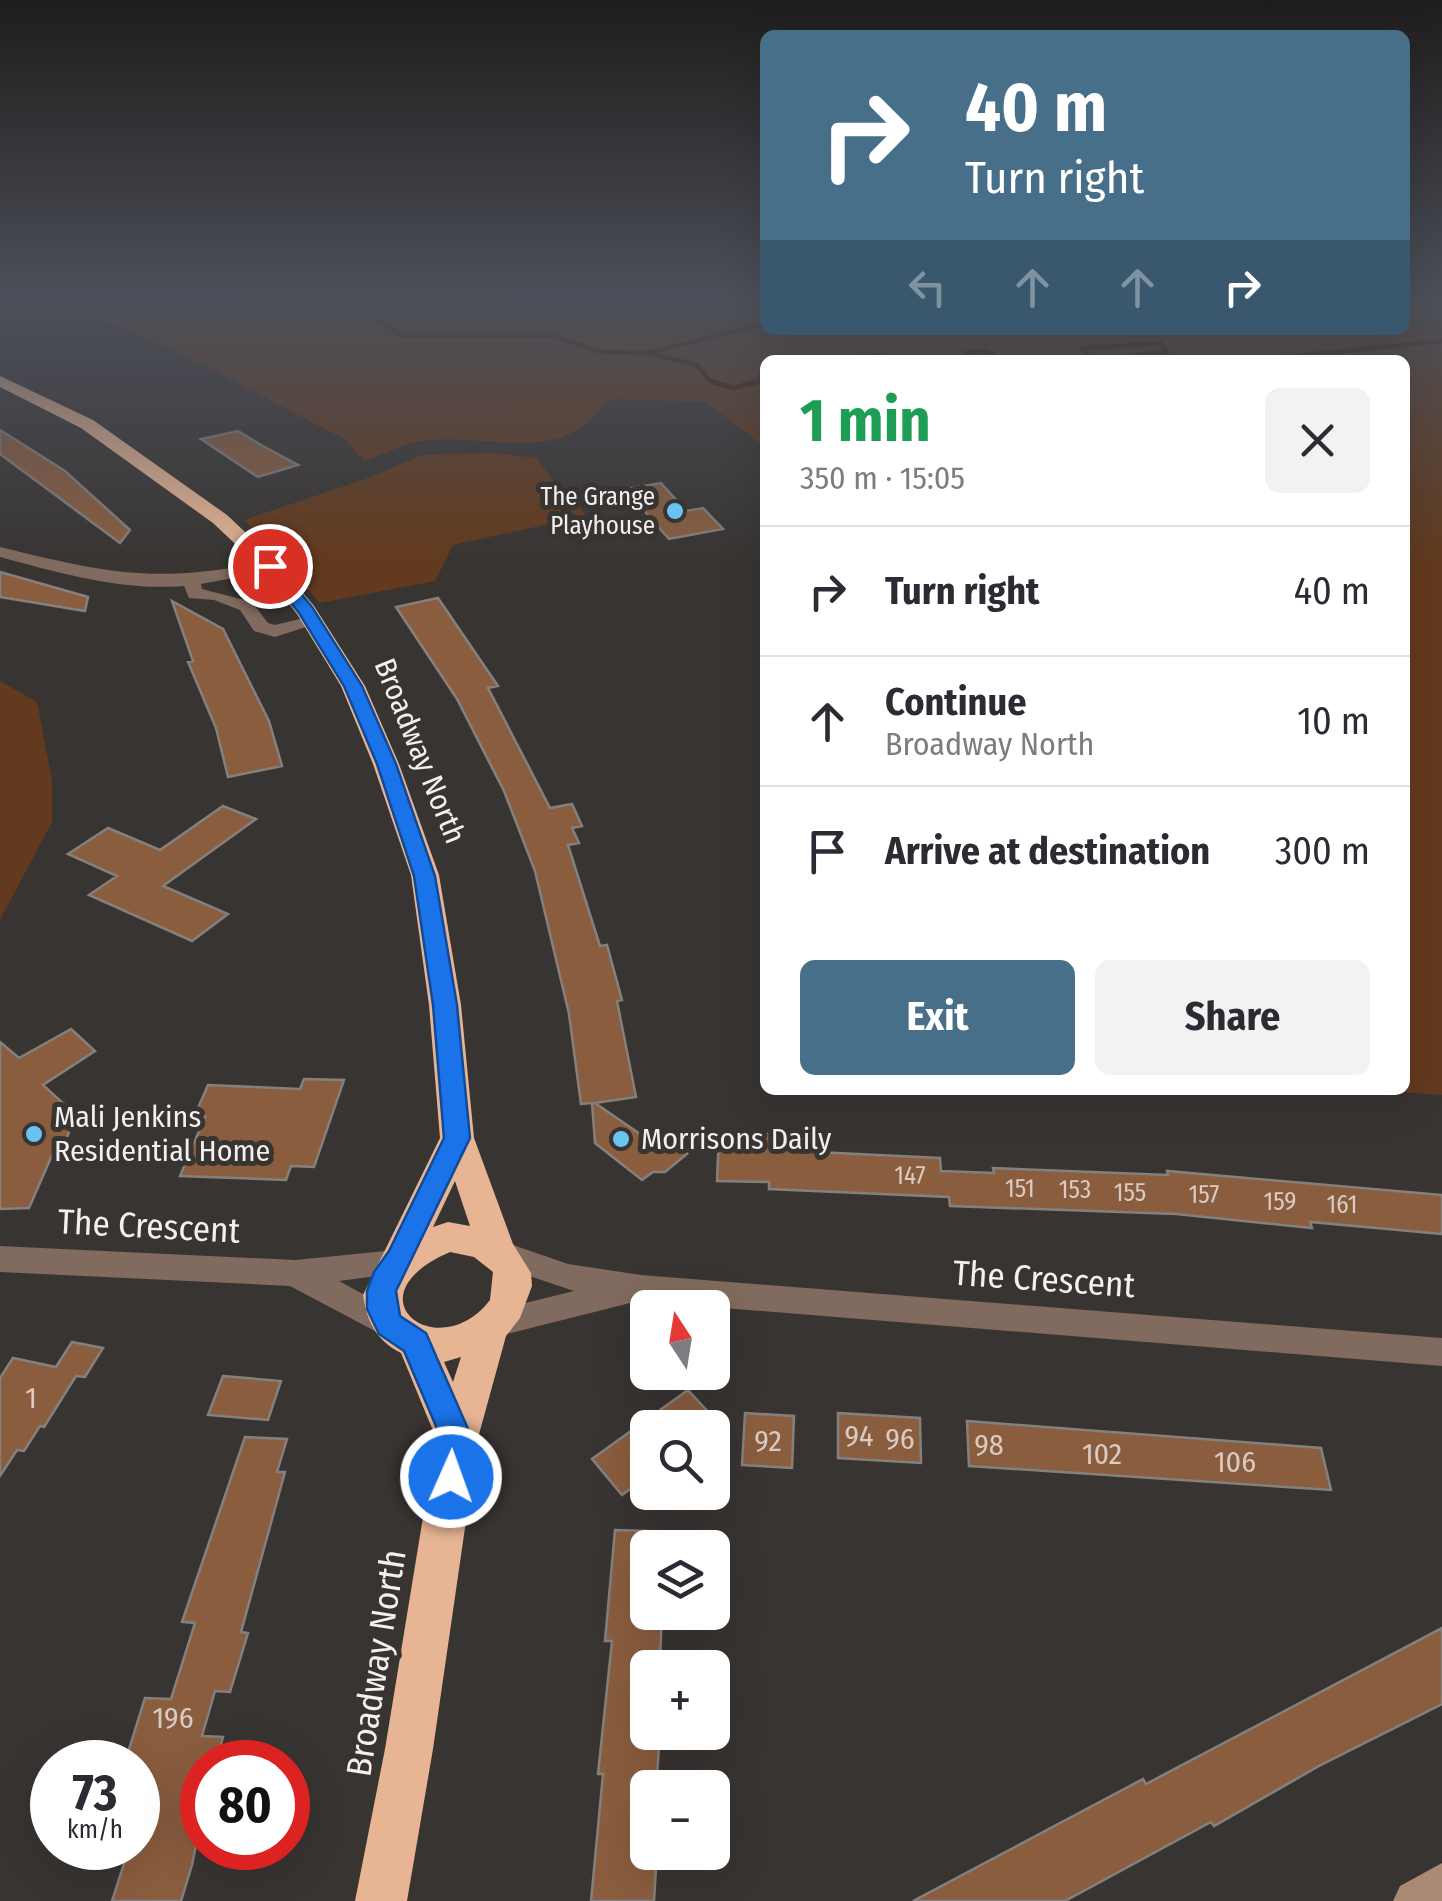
<!DOCTYPE html>
<meta charset="utf-8">
<style>
body{margin:0;font-family:"Fira Sans Condensed",sans-serif;background:#f2f2f3;color:#2b2b33;height:100vh;display:flex;flex-direction:column;font-size:38px;white-space:nowrap}
*{box-sizing:border-box;margin:0}
p{font-size:32px;color:#7c7c81}
.icon{flex:none;width:55px;height:55px;fill:none;stroke:currentColor;stroke-width:2;stroke-linecap:round;stroke-linejoin:round}
.map{position:relative;flex:1;overflow:hidden}
.side{position:absolute;left:760px;top:355px;width:650px;height:740px;display:flex;flex-direction:column;background:#fff;border-radius:15px;box-shadow:0 10px 40px #0002}
.side>*{flex:none}
.banner{position:absolute;left:760px;top:30px;width:650px;height:305px;border-radius:15px;box-shadow:0 10px 40px #0002;background:#486f89;color:#fff;overflow:hidden}
.needle{width:65px;rotate:348deg}
.controls{position:absolute;left:630px;top:1290px;display:grid;gap:20px}
.controls a{display:grid;place-items:center;width:100px;height:100px;border-radius:15px;background:#fff;box-shadow:0 10px 40px #0002;font-size:50px}
.speed{position:absolute;left:30px;top:1740px;display:flex;gap:20px;font-size:50px;font-weight:700;text-align:center}
.speed>*{display:grid;place-content:center;width:130px;height:130px;border-radius:50%;background:#fff;box-shadow:0 10px 40px #0002;line-height:1}
.speed small{font-size:25px;font-weight:400}
.speed .limit{border:15px solid #d22;background:#fff;color:#111}
.pin{position:absolute;display:grid;place-items:center;width:85px;height:85px;color:#fff;margin:-42px;border:5px solid #fff;border-radius:50%;box-shadow:0 2px 10px #0007}
.me{position:absolute;width:110px;margin:-55px;rotate:2deg;stroke-linejoin:round;filter:drop-shadow(0 0 8px #0008)}
.turn{display:flex;align-items:center;gap:35px;height:210px;padding:0 40px;font-size:45px}
.turn .icon{width:130px;height:130px;stroke-width:2.5}
.turn b{display:block;font-size:70px;line-height:85px}
.lanes{display:flex;align-items:center;height:95px;padding:0 40px;background:#0003;justify-content:center;gap:50px;direction:ltr}
.lanes .off{opacity:.35}
.round{display:grid;place-items:center;flex:none;width:105px;height:105px;border-radius:15px;background:#f2f2f3}
.headline{display:flex;align-items:center;justify-content:space-between;height:170px;padding:0 40px}
h1{font-size:60px;font-weight:700;line-height:75px;color:#1e9e55}
.button{display:flex;gap:20px;margin-top:auto;padding:20px 40px}
.button a{flex:1;height:115px;border-radius:15px;background:#486f89;color:#fff;font-size:40px;font-weight:700;line-height:115px;text-align:center}
.button a+a{background:#f2f2f3;color:#2b2b33}
ul{padding:0;list-style:none}
li{display:flex;align-items:center;gap:30px;height:130px;padding:0 40px;border-top:2px solid #e1e1e2}
li div{flex:1}
li b{display:block;font-size:38px}
li em{font-style:normal}
.map>svg:first-child{display:block}
</style>
<div class="map">
<svg width="1442" height="1901" viewBox="0 0 1442 1901">
<rect width="100%" height="100%" fill="#383432"/>
<path fill="#633a1d" d="M27 298H765V330H1405V298H1442V1095L1375 1090H1405V360H765V447L706 402 615 399 605 401C565 470 483 430 417 442 400 445 382 455 365 461L343 438C245 389 135 320 27 298Z
M492 453 537 458 555 484 590 493 575 500 586 516 453 545 435 581 320 603 244 520 371 477 421 455Z
M0 681 37 702 52 781V822L0 920Z"/>
<g fill="none" stroke-linecap="round" stroke-linejoin="round">
<path stroke="#3b1c05" stroke-width="5" d="M368 298 378 302 372 317 403 335 553 336 601 352 648 353 697 365 710 381 733 388 760 381 761 372H765
M651 352 765 324
M834 360 884 355 893 360
M969 360 965 353 984 351 1004 360
M1091 360 1082 348 1161 344 1167 352 1131 356 1134 360
M1259 360 1442 341"/>
</g>
<path fill="#8a5d3f" stroke="#84807e" stroke-width="2.5" d="M0 430 65 471 130 530 120 543 0 454Z
M238 431 261 445 298 465 258 477 201 439Z
M661 483 686 511 703 508 723 529 669 539 625 489Z
M0 572 88 597 85 611 0 597Z
M438 598 498 686 488 688 550 808 572 804 582 826 572 828 579 843 568 845 600 946 607 945 622 1000 617 1001 636 1097 595 1103 659 1147 676 1134 693 1149 665 1172H653L642 1180 595 1143 592 1103 581 1104 569 1014 535 871 504 791 457 699 396 607Z
M172 601 223 629 269 721 282 766 228 777 216 728 188 662 193 661Z
M223 806 256 819 163 886 228 914 192 941 89 895 117 876 68 854 108 828 160 850Z
M71 1029 95 1051 43 1085 76 1115 61 1152 53 1153 29 1208 0 1209V1042L19 1058Z
M304 1079 344 1080 314 1167 291 1166 286 1180 180 1176 205 1117H194L208 1085 300 1089Z
M719 1133 775 1134V1150L940 1158 941 1171 994 1173 993 1168 1168 1175 1167 1171 1442 1195V1234L1310 1222 1312 1228 1176 1214 950 1206 949 1197 769 1189V1182L717 1181Z
M72 1342 103 1348 85 1377 76 1376 44 1427 40 1426 24 1451 17 1450 0 1476V1378L13 1358 56 1367Z
M223 1376 281 1381 268 1420 208 1415Z
M688 1390 723 1428H648V1476L622 1495 592 1459Z
M745 1413 794 1416 792 1468 742 1465Z
M838 1413 920 1418 921 1463 838 1458Z
M967 1421 1321 1448 1331 1490 969 1466Z
M245 1437 287 1439 277 1472H285L241 1632 248 1633 230 1692 215 1691 202 1736 223 1737 216 1762H202V1789L196 1813 202 1815 192 1865 181 1901H112L129 1848H138V1762H125L145 1698 171 1699 195 1623 182 1622Z
M615 1530 648 1531V1612H662L660 1660 648 1659V1732H660L657 1777H648V1852H657L654 1901H591L603 1774H598L612 1641H605Z
M1442 1628V1704L1319 1766 1214 1826 1211 1822 1065 1901H913L1143 1779 1146 1784Z"/>
<g fill="none" stroke-linecap="round" stroke-linejoin="round">
<path fill="#806b5e" fill-rule="evenodd" d="M0 547C110 574 157 584 270 561L276 562V570L201 584 202 589 252 602 268 623 275 625 312 616 321 622 275 637 254 631 240 610 214 600 189 598 184 586C121 591 60 573 0 557Z
M499 1240 568 1264 641 1275 1442 1338V1366L638 1301 495 1337 484 1333 479 1323 484 1313 574 1291 488 1262 484 1253 488 1244Z
M0 1246 295 1260 396 1250 407 1254 412 1263 407 1272 339 1281 401 1315 406 1325 401 1335 390 1339 290 1286 0 1272Z"/>
<path fill="#aa8975" fill-rule="evenodd" d="M1442 1863V1901H1393L1400 1886Z"/>
<path fill="#e7b594" fill-rule="evenodd" d="M0 376 93 420 227 515 277 562 314 606 365 686 399 764 439 875 461 1005 474 1138 513 1244 531 1273 532 1286 520 1318 506 1336 478 1438 433 1749 407 1901H355L385 1749 436 1438 401 1353C376 1340 367 1322 363 1295L440 1138 429 1005 411 875 373 764 341 686 297 614 263 570 213 523 81 428 0 387ZM455 1181 470 1226 448 1222 433 1227ZM450 1252 474 1257 493 1272 490 1300C439 1367 346 1297 450 1252ZM461 1357 453 1382 444 1362Z"/>
</g>
<linearGradient id="sky" x2="0" y2="1"><stop stop-color="#1f1d1c"/><stop offset="0.53" stop-color="#4d505a"/><stop offset="1" stop-color="#4d505a" stop-opacity="0"/></linearGradient>
<rect width="1442" height="565" fill="url(#sky)"/>
<path fill="#1a73e8" stroke="#114b97" stroke-width="2.5" d="M264 562H275L312 607 362 686 396 764 435 876 457 1005 470 1138 396 1291 400 1316 426 1333 472 1438 462 1488 451 1492 440 1488 435 1477 441 1438 404 1351 379 1334 367 1309V1291L374 1272 389 1251 444 1138 433 1005 414 876 377 764 344 686 299 613 262 566Z"/>
<g fill="#6bc3f2" stroke="#383432" stroke-width="4">
<circle cx="675" cy="511" r="10"/>
<circle cx="34" cy="1134" r="10"/>
<circle cx="621" cy="1139" r="10"/>
</g>
<g text-anchor="middle" dominant-baseline="central" stroke-width="10" stroke-linejoin="round" paint-order="stroke">
<g font-size="25" fill="#f3f0ef" stroke="#383432" text-anchor="end">
<text x="655" y="497">The Grange<tspan x="655" dy="29">Playhouse</tspan></text>
</g>
<g font-size="25" fill="#d9cbc3">
<text x="910" y="1176">147</text>
<text x="1020" y="1189">151</text>
<text x="1075" y="1190">153</text>
<text x="1130" y="1193">155</text>
<text x="1204" y="1195">157</text>
<text x="1280" y="1202">159</text>
<text x="1342" y="1205">161</text>
</g>
<g font-size="30" fill="#f3f0ef" stroke="#383432">
<text transform="translate(420 751) rotate(68)">Broadway North</text>
</g>
<g font-size="30" fill="#f3f0ef" stroke="#383432" text-anchor="start">
<text x="54" y="1117">Mali Jenkins<tspan x="54" dy="34">Residential Home</tspan></text>
<text x="641" y="1139">Morrisons Daily</text>
</g>
<g font-size="30" fill="#d9cbc3">
<text x="31" y="1398">1</text>
<text x="859" y="1436">94</text>
<text x="900" y="1439">96</text>
<text x="768" y="1441">92</text>
<text x="989" y="1445">98</text>
<text x="1102" y="1454">102</text>
<text x="1235" y="1462">106</text>
<text x="173" y="1718">196</text>
</g>
<g font-size="35" fill="#f3f0ef" stroke="#383432">
<text transform="translate(149 1226) rotate(3)">The Crescent</text>
<text transform="translate(1044 1279) rotate(4)">The Crescent</text>
<text transform="translate(376 1663) rotate(-81)">Broadway North</text>
</g>
</g>
</svg>
<div class="controls">
<a><svg class="needle" viewBox="-14 -14 28 28"><path d="M0-13l5 13h-10z" fill="#e53935"/><path d="M0 13l5-13h-10z" fill="#7c7c81"/></svg></a>
<a><svg class="icon" aria-label="search" viewBox="0 0 24 24"><circle cx="10" cy="10" r="6"/><path d="M15 15l6 6"/></svg></a>
<a><svg class="icon" aria-label="layers" viewBox="0 0 24 24"><path d="M12 4l9 5-9 5-9-5zM3 14l9 5 9-5"/></svg></a>
<a>+</a>
<a>−</a>
</div>
<div class="speed"><div>73<small>km/h</small></div><div class="limit">80</div></div>
<div class="pin" style="left:270px;top:566px;background:#d93025"><svg class="icon" aria-label="arrive" viewBox="0 0 24 24"><path d="M6 21V4h12l-3 4 3 4H6"/></svg></div>
<svg class="me" style="left:451px;top:1477px" viewBox="-20 -20 40 40"><circle r="17" fill="#1a73e8" stroke="#fff" stroke-width="3"/><path d="M0-11L8 9 0 5-8 9z" fill="#fff"/></svg>
<div class="banner">
<div class="turn"><svg class="icon" aria-label="right" viewBox="0 0 24 24"><path d="M7 20v-9h11M14 6l5 5-5 5"/></svg><div><b>40 m</b>Turn right</div></div>
<div class="lanes"><svg class="icon off" aria-label="left" viewBox="0 0 24 24"><path d="M17 20v-9H6M10 6l-5 5 5 5"/></svg><svg class="icon off" aria-label="ahead" viewBox="0 0 24 24"><path d="M12 20V5M6 11l6-6 6 6"/></svg><svg class="icon off" aria-label="ahead" viewBox="0 0 24 24"><path d="M12 20V5M6 11l6-6 6 6"/></svg><svg class="icon" aria-label="right" viewBox="0 0 24 24"><path d="M7 20v-9h11M14 6l5 5-5 5"/></svg></div>
</div>
<section class="side">
<div class="headline"><div><h1>1 min</h1><p>350 m · 15:05</p></div><a class="round"><svg class="icon" aria-label="close" viewBox="0 0 24 24"><path d="M6 6l12 12M18 6L6 18"/></svg></a></div>
<ul>
<li><svg class="icon" aria-label="right" viewBox="0 0 24 24"><path d="M7 20v-9h11M14 6l5 5-5 5"/></svg><div><b>Turn right</b></div><em>40 m</em></li>
<li><svg class="icon" aria-label="ahead" viewBox="0 0 24 24"><path d="M12 20V5M6 11l6-6 6 6"/></svg><div><b>Continue</b><p>Broadway North</p></div><em>10 m</em></li>
<li><svg class="icon" aria-label="arrive" viewBox="0 0 24 24"><path d="M6 21V4h12l-3 4 3 4H6"/></svg><div><b>Arrive at destination</b></div><em>300 m</em></li>
</ul>
<div class="button"><a>Exit</a><a>Share</a></div>
</section>
</div>
